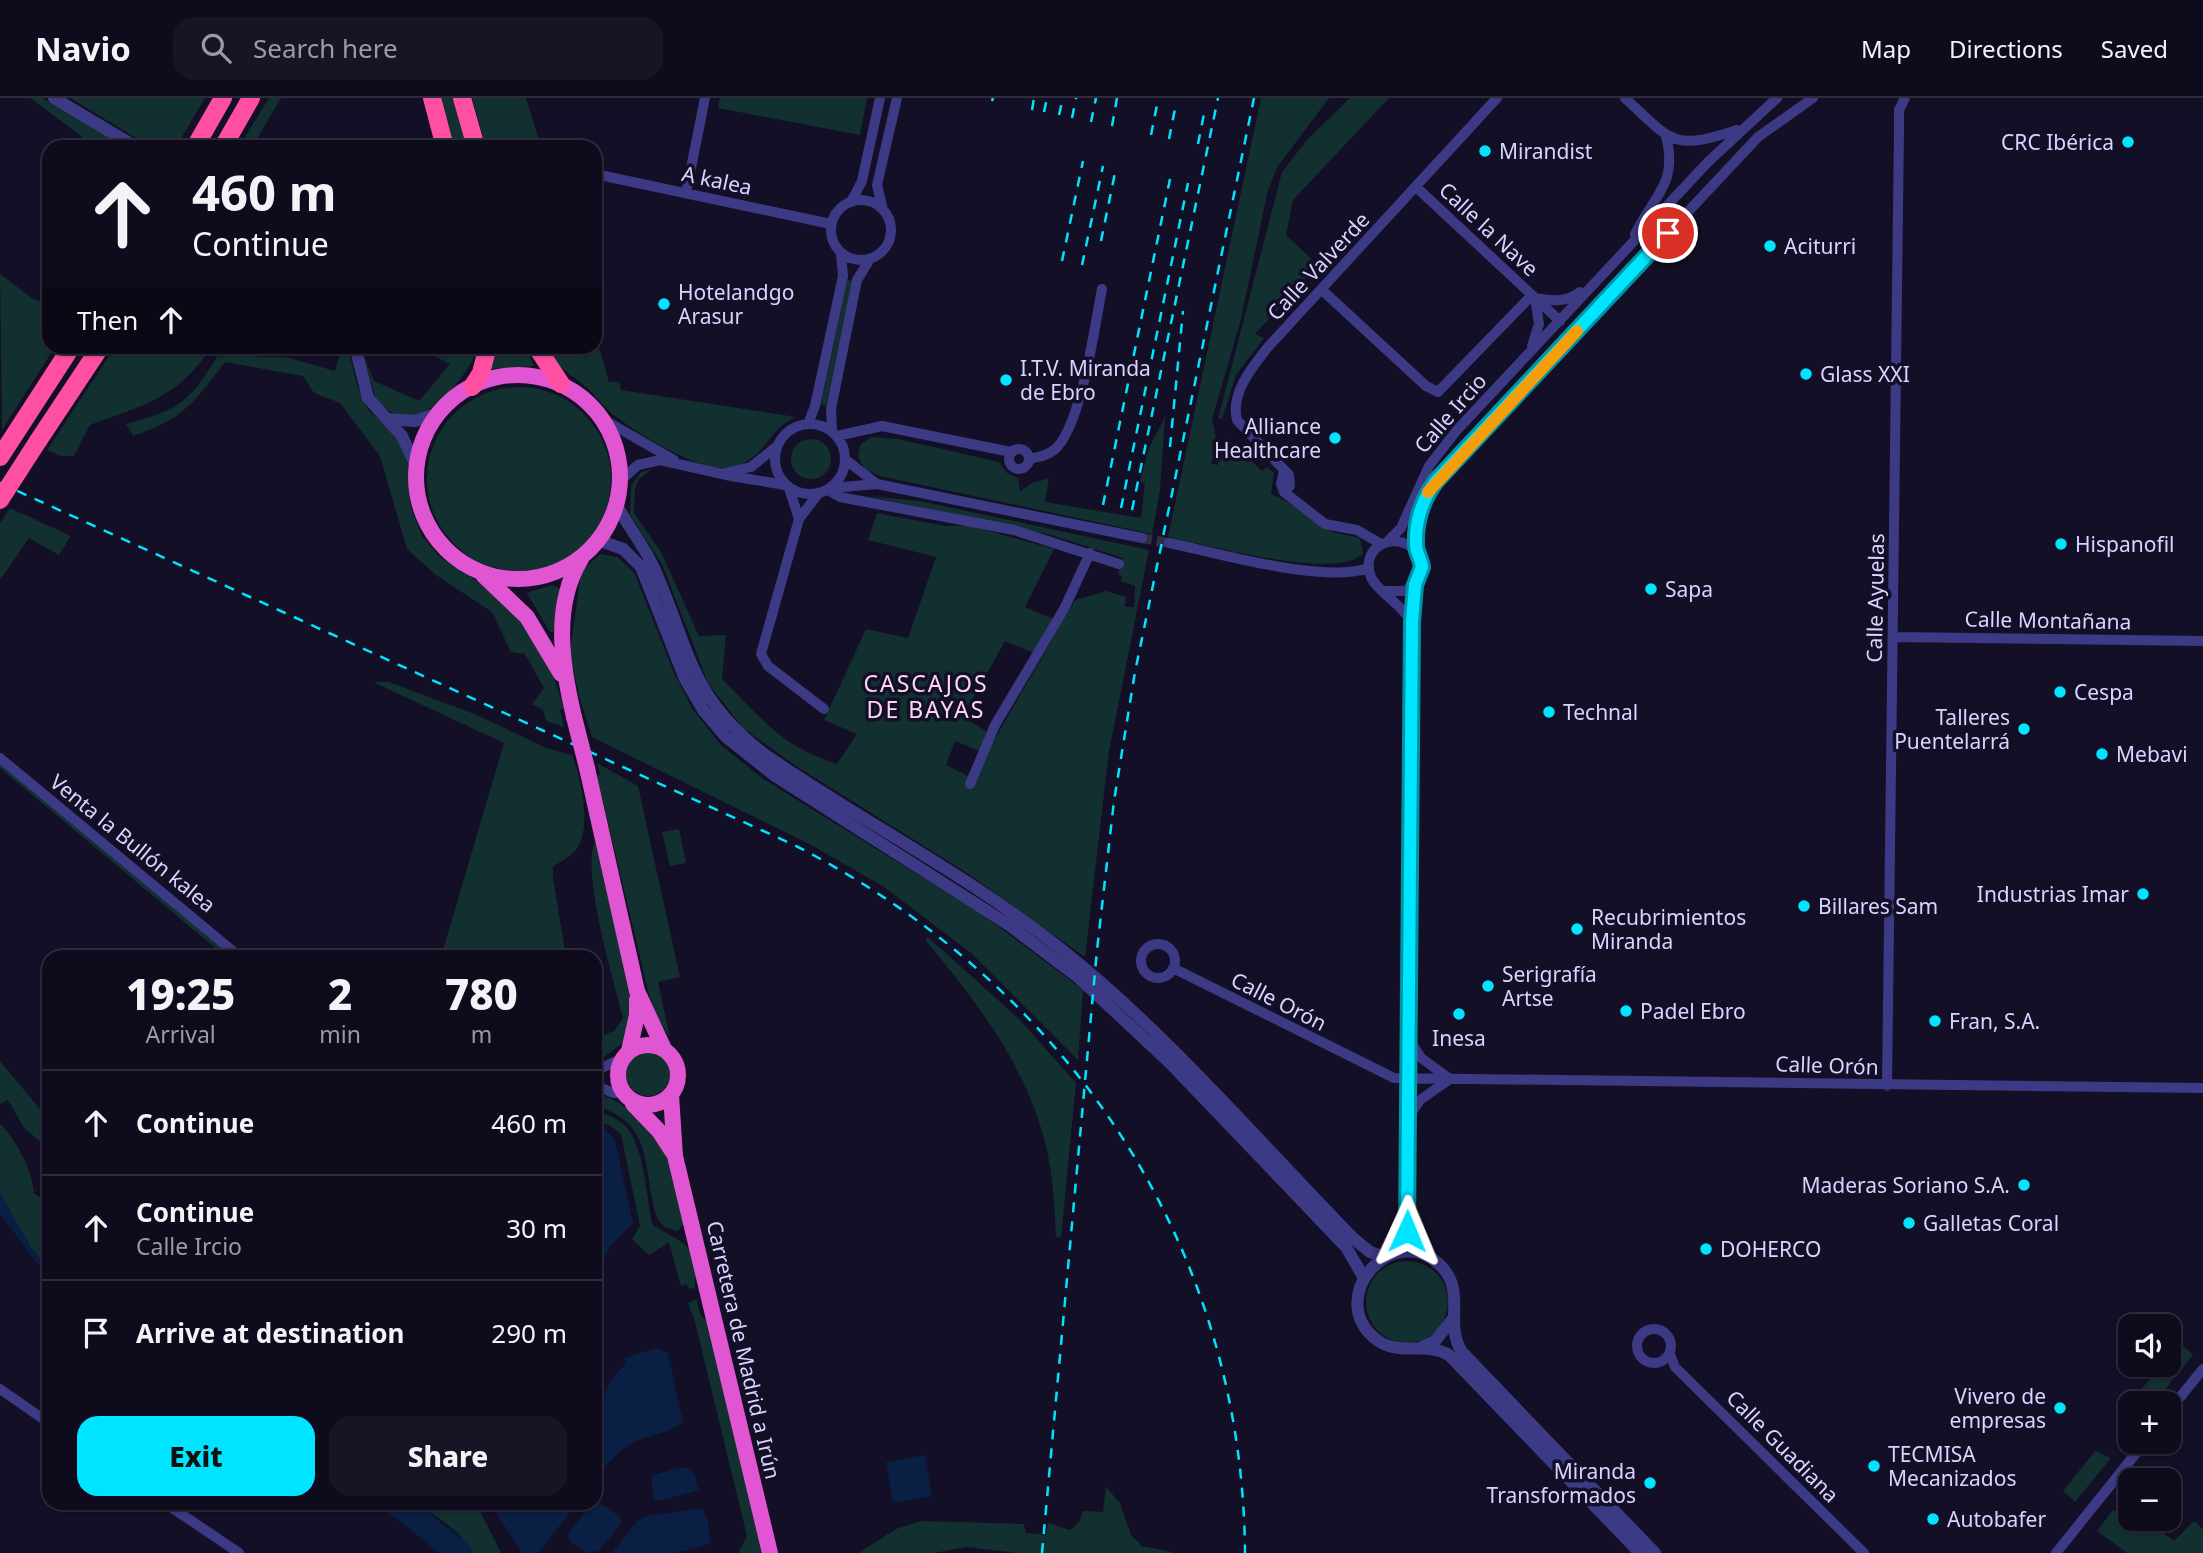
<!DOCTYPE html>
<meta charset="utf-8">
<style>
body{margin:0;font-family:"Noto Sans",sans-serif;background:#171425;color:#f1f3f6;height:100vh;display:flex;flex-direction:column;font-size:26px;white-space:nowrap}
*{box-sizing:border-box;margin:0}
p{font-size:23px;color:#9b9ba3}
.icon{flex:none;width:38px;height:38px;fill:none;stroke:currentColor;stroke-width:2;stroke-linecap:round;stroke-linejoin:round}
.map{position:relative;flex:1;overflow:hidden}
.drawer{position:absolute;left:42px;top:852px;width:560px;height:560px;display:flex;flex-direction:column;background:#0e0b1c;border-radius:21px;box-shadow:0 2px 5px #0004,0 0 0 2px #2e2b3b}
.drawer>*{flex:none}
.hud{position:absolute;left:42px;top:42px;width:560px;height:214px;border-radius:21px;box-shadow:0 2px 5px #0004,0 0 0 2px #2e2b3b;background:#0e0b1c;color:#f1f3f6;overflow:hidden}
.controls{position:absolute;left:2118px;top:1216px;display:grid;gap:14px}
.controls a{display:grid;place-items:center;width:63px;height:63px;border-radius:14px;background:#0e0b1c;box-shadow:0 2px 5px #0004,0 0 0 2px #2e2b3b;font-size:35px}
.pin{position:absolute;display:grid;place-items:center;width:60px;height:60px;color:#fff;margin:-30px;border:4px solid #fff;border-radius:50%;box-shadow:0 2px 7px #0007}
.me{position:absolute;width:77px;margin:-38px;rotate:1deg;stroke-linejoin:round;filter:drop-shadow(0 0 5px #0008)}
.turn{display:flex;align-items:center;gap:24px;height:147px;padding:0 35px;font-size:32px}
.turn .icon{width:91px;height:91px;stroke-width:2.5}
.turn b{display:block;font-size:49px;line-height:60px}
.then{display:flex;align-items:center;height:66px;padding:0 35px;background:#0003;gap:14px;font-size:26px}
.eta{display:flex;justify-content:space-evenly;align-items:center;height:119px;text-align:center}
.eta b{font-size:42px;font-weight:800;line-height:49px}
.cta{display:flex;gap:14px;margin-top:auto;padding:14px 35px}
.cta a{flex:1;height:80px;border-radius:21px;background:#00e5ff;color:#111;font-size:28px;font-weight:800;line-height:80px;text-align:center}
.cta a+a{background:#171425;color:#f1f3f6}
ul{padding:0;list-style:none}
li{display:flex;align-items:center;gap:21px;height:105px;padding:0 35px;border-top:2px solid #2e2b3b}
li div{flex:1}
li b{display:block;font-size:26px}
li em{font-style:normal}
header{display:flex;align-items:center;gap:42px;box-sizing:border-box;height:98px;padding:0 35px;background:#0e0b1c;border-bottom:2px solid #2e2b3b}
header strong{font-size:33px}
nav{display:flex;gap:38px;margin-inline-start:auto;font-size:24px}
.search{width:490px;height:63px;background:#171425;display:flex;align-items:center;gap:18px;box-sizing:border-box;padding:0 24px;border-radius:21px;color:#9b9ba3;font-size:26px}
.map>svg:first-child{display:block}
</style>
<header>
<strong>Navio</strong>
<div class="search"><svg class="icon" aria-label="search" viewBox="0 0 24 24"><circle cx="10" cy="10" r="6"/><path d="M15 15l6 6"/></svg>Search here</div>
<nav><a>Map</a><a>Directions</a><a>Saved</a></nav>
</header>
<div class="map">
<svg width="2203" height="1455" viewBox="0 0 2203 1455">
<rect width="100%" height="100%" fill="#130f26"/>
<path fill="#12302f" d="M30 0H42L125 49H96Z
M70 0H205L176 49H151Z
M269 0H281L252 49H239Z
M439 0H455L468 49H452Z
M472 0H526L541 49H486Z
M720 0H867L860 37 718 10Z
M1261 0H1329L1278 68 1268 92 1240 225 1212 321 1217 344 1211 366 1218 367 1226 339 1262 373 1267 369 1274 375 1271 396 1290 405 1332 434 1360 440 1363 455C1341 484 1204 446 1168 439Z
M1350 0H1389L1293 102 1286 137 1318 167 1255 236 1264 240 1236 277 1222 321H1218L1282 74 1306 43Z
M0 176 33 201 49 206V248L55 249 2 332Z
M847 182 852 183 826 308 821 306Z
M595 235 609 284H619L621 292 796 319C766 332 768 360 732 369 701 377 631 332 608 312 600 305 594 296 586 289 570 276 555 267 544 249L595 248Z
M115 249H211C180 299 142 308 90 327L74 358H61L47 352Z
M223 249H241L259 259H286L335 273 342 249H348L357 287 368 312 399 339 407 354 410 407 422 438 440 459 492 493 515 514 547 558 564 611 560 612 564 629 546 623 543 612 532 606 544 590 525 556 511 554 492 514 436 477 407 451 380 358 340 305 314 295 303 278 225 264C193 305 184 321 133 338L126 326C186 310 191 301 223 249Z
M416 249H478C472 272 435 317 410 319 396 320 386 311 376 302L363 257 374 283 419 303 450 266Z
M496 249H526L534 268 491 271Z
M427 381a92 92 0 1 1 184 0a92 92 0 1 1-184 0Z
M1165 319 1160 392 1152 436 880 378 865 371 858 359 860 347 871 339 898 341 999 364 1007 375 1018 380 1020 393 1032 385 1049 380 1045 404 1141 420 1145 385 1140 384 1149 350Z
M791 361a20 20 0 1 1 40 0a20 20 0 1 1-40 0Z
M652 371 639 381 635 390 634 415 661 454 699 538 726 537 722 581C763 621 779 647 837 666L857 636 824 622 866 531 908 540 936 459 868 442 877 415 945 428H971L1054 451 1025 509 1055 522 1034 555 1005 543 963 619 986 633 980 653 955 643 946 667 968 678 993 644 1075 502 1106 493 1126 499 1125 509H1134L1135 488 1121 483 1122 479 1118 476 1123 460 1051 437 867 398 920 403 1149 452 1109 653 1085 859 967 775 796 668 743 630 708 585 662 466 630 417 631 388 641 374Z
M10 410 71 438 59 457 29 440 0 482V425Z
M600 456 617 459 634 474 675 577 693 612 721 647 762 680 986 819 1083 892 1078 962 971 855 884 789 813 748 592 639 579 598 570 554 581 474Z
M552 487 559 490 555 534H550L527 495Z
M373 584H389L477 617 546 650 572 657C581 678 593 735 575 753 569 759 560 764 553 769V780L566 859H441L504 645Z
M0 665 233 859H226L0 670Z
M597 665 638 688 680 879 658 884 670 940 656 917 649 897 597 678 600 676Z
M679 731 686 765 670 768 662 734Z
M595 744 633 907 625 943 595 966V935L598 939 614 933 623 920C614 883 581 775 595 744Z
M928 839 1019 921 1076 985 1061 1140 1056 1139C1055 1118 1054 1096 1051 1075 1039 985 982 909 925 842Z
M626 976a22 22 0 1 1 44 0a22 22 0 1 1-44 0Z
M0 963 49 1022V1051L24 1030 8 1002 0 1006Z
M595 995C623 1000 656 1034 667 1060 675 1080 679 1104 685 1124L678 1133 666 1130 658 1122C641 1073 657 1025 595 1008Z
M595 1013C606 1016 621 1021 628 1031 644 1051 647 1101 652 1126 671 1141 695 1142 696 1173 696 1179 694 1183 695 1190L690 1191 686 1186 681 1188 669 1144 649 1157 632 1141 640 1128 621 1036 609 1027 595 1024Z
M0 1026C16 1041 33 1074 34 1096L49 1103V1171L31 1150 0 1095Z
M1366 1204a41 41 0 1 1 82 0a41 41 0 1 1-82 0Z
M697 1201 700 1217 707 1223 762 1455H738L747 1438 695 1224 688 1205Z
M2180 1245 2193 1257 2154 1305H2133L2132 1302 2162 1267H2168V1259Z
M2095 1353 2111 1360 2075 1404 2063 1393Z
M1106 1389 1120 1405 1131 1437 1142 1448 1176 1455H1016L967 1449 934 1455H858L896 1431 921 1423 1024 1426 1026 1435 1046 1437 1048 1425 1070 1432 1079 1424 1083 1413 1103 1414Z
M411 1405H476L501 1455H473C462 1434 433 1414 411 1405Z
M2126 1406 2130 1409V1421H2145L2174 1443 2194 1423 2203 1431V1455H2127L2097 1433 2113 1412 2118 1415Z"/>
<path fill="#0a1f44" d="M595 1029 606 1032 615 1042 633 1125 609 1150 595 1185Z
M0 1095 31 1150 49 1171V1181L0 1116Z
M656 1250 668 1255 683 1324C669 1336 652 1336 636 1343 619 1351 605 1368 595 1382V1309L602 1305 610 1283 626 1265 624 1260Z
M925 1357 932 1398 893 1405 886 1364Z
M677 1370H689L694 1375 699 1392 658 1403 654 1400 651 1378Z
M598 1404 619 1418 622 1424 599 1453 586 1455 569 1442V1434L587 1412Z
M370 1405H411L419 1408 468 1445 473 1455H439L395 1419Z
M490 1405H577L541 1452 537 1455H522Z
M703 1410 708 1424 710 1446 675 1455H612L636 1424 646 1418Z"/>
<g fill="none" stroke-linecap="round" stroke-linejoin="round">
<path stroke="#312d47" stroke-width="10" stroke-dasharray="10 5" stroke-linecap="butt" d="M1142 440 1169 445"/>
<path stroke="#3d3a85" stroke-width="10" d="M1625 0C1672 44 1673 53 1737 32
M595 76 831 126
M1416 89 1560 223
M686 95 705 0
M831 132a30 30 0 1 1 60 0a30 30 0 1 1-60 0Z
M851 104 862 83 880 0
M883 112 877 87 897 0
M1635 136C1655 96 1678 86 1666 38
M1322 192 1426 288 1438 294 1532 197
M1532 248 1539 226 1535 200C1553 203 1565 205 1580 194
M601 320 674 362
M775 361a35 35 0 1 1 70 0a35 35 0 1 1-70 0Z
M808 326 815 308 843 178 841 155
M832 333 831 311 857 182 870 161
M837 338 882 328 1011 354
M1009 361a10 10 0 1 1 20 0a10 10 0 1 1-20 0Z
M1029 361C1038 359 1047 358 1054 352 1081 331 1095 226 1102 191
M846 362 877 386
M1284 372 1281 386 1284 394 1290 388 1289 377 1237 322C1230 295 1253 268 1268 249L1497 0
M725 375 751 369 776 349
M620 383 638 367 660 362 731 378 785 387
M789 390 799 421
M832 390 877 386 1142 440
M828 392 840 399 1014 432 1119 466
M1284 394 1325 426 1357 432 1381 446
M818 396 799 421 761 556 768 568 824 611
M1387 444 1401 430 1429 368 1457 332 1708 64 1777 0
M1169 445C1219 455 1322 486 1369 470
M1415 451 1422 407 1436 383 1758 39 1813 0
M1384 493H1406L1420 478V459C1401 428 1358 447 1371 479 1377 493 1401 506 1412 524
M1893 539 2203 543
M0 660 240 859
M970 686 995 627 1064 511 1090 455
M1141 863a17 17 0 1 1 34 0a17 17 0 1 1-34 0Z
M1173 870 1394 980 2203 990
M1409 941 1421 960 1450 981
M595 973 623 960
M595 987 613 995H623
M1887 988 1899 31V12L1905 0
M1408 1020 1420 1002 1450 981
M1396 1155 1407 1134 1412 524 1415 487
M1637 1248a17 17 0 1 1 34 0a17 17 0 1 1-34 0Z
M1670 1256 1675 1269 1864 1455
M0 1291 49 1325
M2168 1314 2203 1271
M165 1405 239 1455
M2056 1455 2145 1344"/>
<path stroke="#3d3a85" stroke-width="12" d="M54 0 136 49
M355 248 368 300 402 338 417 370
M387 321 415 323 439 315
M616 405C627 428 644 447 654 470 690 551 688 597 764 656 861 723 968 777 1061 851 1169 937 1258 1043 1354 1141L1370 1154 1385 1159
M598 442 623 451 641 469 685 581 703 612 726 639 775 678 1009 827 1079 880 1170 965 1346 1149 1364 1180
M1422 1249 1435 1243 1452 1222
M1640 1455 1449 1257C1426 1243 1400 1259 1377 1242 1322 1200 1395 1119 1442 1169 1466 1195 1444 1226 1462 1254L1655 1455"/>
<path stroke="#e055d1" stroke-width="16" d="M416 379a102 102 0 1 1 204 0a102 102 0 1 1-204 0Z
M483 477 527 519 561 576
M574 619C562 568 552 508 581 461
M587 670 637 893 664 951
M618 977a30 30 0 1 1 60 0a30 30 0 1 1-60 0Z
M629 953 637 917V902
M671 997 675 1058 770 1455
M633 1006 659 1033 674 1056"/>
<path stroke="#ff4fa3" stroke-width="18" d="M432 0 445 49
M462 0 476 49
M195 49 223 0
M223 49 251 0
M536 248 561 286
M472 289 481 275 488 248
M38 343 101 248
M0 359 72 248"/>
<path stroke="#00e5ff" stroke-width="2.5" stroke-dasharray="10 9" stroke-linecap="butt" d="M992 3 993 0
M1032 12 1034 0
M1044 14 1047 0
M1059 17 1063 0
M1072 20 1076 0
M1091 24 1096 0
M1112 28 1117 0
M1151 37 1158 2
M1169 41 1176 6
M1198 46 1205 11
M1101 143 1116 70
M1062 163 1083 63
M1082 167 1103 68
M1170 349 1183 213
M0 385 794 747C1066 885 1243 1147 1245 1455
M1103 407 1170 81
M1121 410 1188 85
M1132 412 1218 0
M1042 1455 1097 852 1114 703 1135 574 1254 0"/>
<path stroke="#e055d1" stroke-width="16" d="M574 619 587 670"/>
<path stroke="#ff4fa3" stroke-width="18" d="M0 402 38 343"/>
</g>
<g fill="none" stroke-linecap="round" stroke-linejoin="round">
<g stroke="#0095a6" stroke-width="18">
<path id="route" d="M1407 1133 1412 524 1415 487 1422 469C1421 461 1416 454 1416 447 1415 424 1422 402 1436 383L1668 135"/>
</g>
<use href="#route" stroke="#00e5ff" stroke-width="12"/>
<path stroke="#f59e0b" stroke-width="12" d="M1428 394 1577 233"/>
</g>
<g fill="#00e5ff" stroke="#130f26" stroke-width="2.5">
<circle cx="2128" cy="44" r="7"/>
<circle cx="1485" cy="53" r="7"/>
<circle cx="1770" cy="148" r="7"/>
<circle cx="664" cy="206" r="7"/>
<circle cx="1806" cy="276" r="7"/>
<circle cx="1006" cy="282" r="7"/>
<circle cx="1335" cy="340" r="7"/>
<circle cx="2061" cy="446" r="7"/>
<circle cx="1651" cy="491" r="7"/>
<circle cx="2060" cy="594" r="7"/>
<circle cx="1549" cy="614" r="7"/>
<circle cx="2024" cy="631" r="7"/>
<circle cx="2102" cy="656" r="7"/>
<circle cx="2143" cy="796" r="7"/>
<circle cx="1804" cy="808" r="7"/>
<circle cx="1577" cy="831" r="7"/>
<circle cx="1488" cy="888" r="7"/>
<circle cx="1626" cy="913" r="7"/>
<circle cx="1459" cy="916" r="7"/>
<circle cx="1935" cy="923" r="7"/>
<circle cx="2024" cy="1087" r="7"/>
<circle cx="1909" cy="1125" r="7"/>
<circle cx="1706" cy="1151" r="7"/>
<circle cx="2060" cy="1310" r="7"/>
<circle cx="1874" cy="1368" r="7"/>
<circle cx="1650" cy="1385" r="7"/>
<circle cx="1933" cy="1421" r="7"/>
</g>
<g text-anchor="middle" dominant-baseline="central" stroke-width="7" stroke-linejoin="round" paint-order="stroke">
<g font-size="21" fill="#d9d4ff" stroke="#130f26" text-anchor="start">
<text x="2114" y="44" text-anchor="end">CRC Ibérica</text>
<text x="1499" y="53">Mirandist</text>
<text x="1784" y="148">Aciturri</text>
<text x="678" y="194">Hotelandgo<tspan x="678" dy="24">Arasur</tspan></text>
<text x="1020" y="270">I.T.V. Miranda<tspan x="1020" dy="24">de Ebro</tspan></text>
<text x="1820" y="276">Glass XXI</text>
<text x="1321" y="328" text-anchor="end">Alliance<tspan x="1321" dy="24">Healthcare</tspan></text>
<text x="2075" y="446">Hispanofil</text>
<text x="1665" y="491">Sapa</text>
<text x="2074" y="594">Cespa</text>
<text x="1563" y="614">Technal</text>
<text x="2010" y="619" text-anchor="end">Talleres<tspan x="2010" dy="24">Puentelarrá</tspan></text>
<text x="2116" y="656">Mebavi</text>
<text x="2129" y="796" text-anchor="end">Industrias Imar</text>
<text x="1818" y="808">Billares Sam</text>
<text x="1591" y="819">Recubrimientos<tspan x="1591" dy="24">Miranda</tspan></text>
<text x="1502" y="876">Serigrafía<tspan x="1502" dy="24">Artse</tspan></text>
<text x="1640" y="913">Padel Ebro</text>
<text x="1949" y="923">Fran, S.A.</text>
<text x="1459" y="940" text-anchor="middle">Inesa</text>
<text x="2010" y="1087" text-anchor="end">Maderas Soriano S.A.</text>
<text x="1923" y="1125">Galletas Coral</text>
<text x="1720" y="1151">DOHERCO</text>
<text x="2046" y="1298" text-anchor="end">Vivero de<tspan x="2046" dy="24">empresas</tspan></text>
<text x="1888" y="1356">TECMISA<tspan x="1888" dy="24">Mecanizados</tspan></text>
<text x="1636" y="1373" text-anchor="end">Miranda<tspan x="1636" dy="24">Transformados</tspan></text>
<text x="1947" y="1421">Autobafer</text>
</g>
<g font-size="21" fill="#d9d4ff" stroke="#130f26">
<text transform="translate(717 82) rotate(12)">A kalea</text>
<text transform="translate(1489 131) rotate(43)">Calle la Nave</text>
<text transform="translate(1318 168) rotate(-47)">Calle Valverde</text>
<text transform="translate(1450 315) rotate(-49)">Calle Ircio</text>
<text transform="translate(1875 500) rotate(-89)">Calle Ayuelas</text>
<text transform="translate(2048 522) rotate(1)">Calle Montañana</text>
<text transform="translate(133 745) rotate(39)">Venta la Bullón kalea</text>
<text transform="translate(1279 903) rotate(27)">Calle Orón</text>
<text transform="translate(1827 967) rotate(2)">Calle Orón</text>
<text transform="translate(744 1252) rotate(77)">Carretera de Madrid a Irún</text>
<text transform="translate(1783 1348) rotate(45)">Calle Guadiana</text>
</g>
<g font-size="23" letter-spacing="2" fill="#ffd6f0" stroke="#130f26">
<text x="926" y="585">CASCAJOS<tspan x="926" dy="26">DE BAYAS</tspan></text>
</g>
</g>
</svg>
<div class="controls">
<a><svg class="icon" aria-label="sound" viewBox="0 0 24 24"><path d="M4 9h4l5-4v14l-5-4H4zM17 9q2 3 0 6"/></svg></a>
<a>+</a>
<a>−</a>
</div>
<div class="pin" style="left:1668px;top:135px;background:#d93025"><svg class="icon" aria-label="arrive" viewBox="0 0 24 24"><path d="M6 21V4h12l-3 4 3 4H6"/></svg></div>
<svg class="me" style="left:1407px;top:1133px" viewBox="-20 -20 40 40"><path d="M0-17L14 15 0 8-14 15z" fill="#00e5ff" stroke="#fff" stroke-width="4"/></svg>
<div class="hud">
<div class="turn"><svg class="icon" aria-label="ahead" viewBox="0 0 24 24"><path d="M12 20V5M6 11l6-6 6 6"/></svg><div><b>460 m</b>Continue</div></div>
<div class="then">Then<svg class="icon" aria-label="ahead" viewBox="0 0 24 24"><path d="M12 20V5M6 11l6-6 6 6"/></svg></div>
</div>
<section class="drawer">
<div class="eta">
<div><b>19:25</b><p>Arrival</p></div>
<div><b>2</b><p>min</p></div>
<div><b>780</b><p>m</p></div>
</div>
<ul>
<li><svg class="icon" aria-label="ahead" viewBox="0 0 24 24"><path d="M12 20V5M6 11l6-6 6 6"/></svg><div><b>Continue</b></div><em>460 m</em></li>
<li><svg class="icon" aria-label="ahead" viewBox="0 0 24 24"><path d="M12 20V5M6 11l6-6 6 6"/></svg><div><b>Continue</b><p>Calle Ircio</p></div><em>30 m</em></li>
<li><svg class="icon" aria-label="arrive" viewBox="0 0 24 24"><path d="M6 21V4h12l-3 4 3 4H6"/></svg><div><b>Arrive at destination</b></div><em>290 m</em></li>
</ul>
<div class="cta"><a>Exit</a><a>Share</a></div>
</section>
</div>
